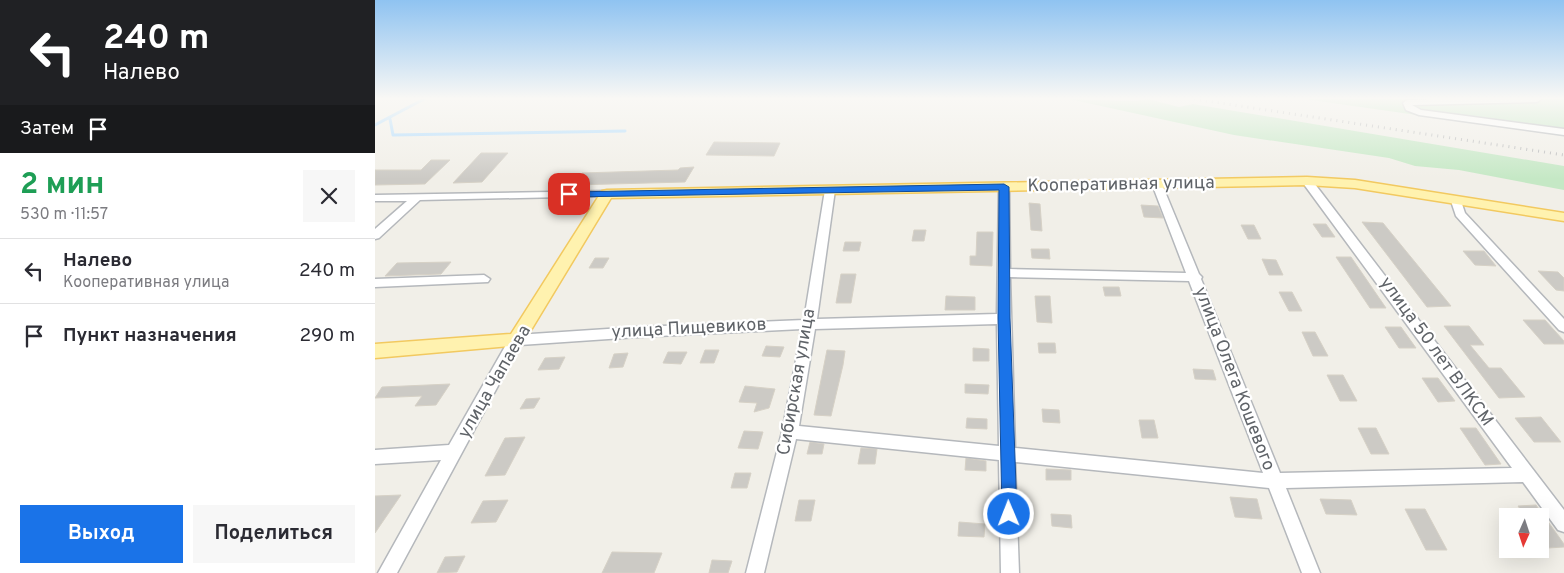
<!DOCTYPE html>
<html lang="ru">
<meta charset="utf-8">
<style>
body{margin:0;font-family:Overpass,sans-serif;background:#f7f7f7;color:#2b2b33;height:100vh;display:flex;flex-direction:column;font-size:19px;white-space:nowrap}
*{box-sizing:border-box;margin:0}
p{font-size:16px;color:#7c7c81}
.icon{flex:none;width:28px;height:28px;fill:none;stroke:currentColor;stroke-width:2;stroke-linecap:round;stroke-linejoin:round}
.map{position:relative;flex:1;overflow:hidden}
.side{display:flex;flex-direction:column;background:#fff;width:375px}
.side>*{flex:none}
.banner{background:#202124;color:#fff;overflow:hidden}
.needle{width:32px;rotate:183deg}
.controls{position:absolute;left:1124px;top:508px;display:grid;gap:10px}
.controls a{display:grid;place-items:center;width:50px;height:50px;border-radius:0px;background:#fff;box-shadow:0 5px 20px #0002;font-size:25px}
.pin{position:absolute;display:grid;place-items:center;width:42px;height:42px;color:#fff;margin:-21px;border-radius:10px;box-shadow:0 2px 8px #0006}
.me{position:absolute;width:55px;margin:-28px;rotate:359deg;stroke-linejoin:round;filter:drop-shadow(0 0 4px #0008)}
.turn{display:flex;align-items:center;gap:18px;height:105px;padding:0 20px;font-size:22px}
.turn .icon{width:65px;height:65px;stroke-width:2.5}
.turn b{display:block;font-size:35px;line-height:42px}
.then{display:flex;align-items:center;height:48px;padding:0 20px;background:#0003;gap:10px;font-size:19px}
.round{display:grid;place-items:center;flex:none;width:52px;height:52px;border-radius:0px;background:#f7f7f7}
.headline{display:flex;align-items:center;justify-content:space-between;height:85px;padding:0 20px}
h1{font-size:30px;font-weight:700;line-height:38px;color:#1e9e55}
.action{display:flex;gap:10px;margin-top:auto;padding:10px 20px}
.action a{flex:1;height:58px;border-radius:0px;background:#1a73e8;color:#fff;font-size:20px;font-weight:700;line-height:58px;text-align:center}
.action a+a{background:#f7f7f7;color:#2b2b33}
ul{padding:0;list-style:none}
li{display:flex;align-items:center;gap:15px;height:65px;padding:0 20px;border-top:1px solid #e1e1e2}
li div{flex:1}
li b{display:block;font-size:19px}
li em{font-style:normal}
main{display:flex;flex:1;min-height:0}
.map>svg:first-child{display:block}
</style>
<main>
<section class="side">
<div class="banner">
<div class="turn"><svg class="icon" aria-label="left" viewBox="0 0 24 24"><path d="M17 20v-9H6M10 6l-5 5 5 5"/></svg><div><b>240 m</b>Налево</div></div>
<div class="then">Затем<svg class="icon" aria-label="arrive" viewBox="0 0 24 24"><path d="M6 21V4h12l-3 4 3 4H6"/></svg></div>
</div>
<div class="headline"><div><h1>2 мин</h1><p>530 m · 11:57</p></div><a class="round"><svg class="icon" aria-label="close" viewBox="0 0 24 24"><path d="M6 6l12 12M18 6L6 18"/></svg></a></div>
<ul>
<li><svg class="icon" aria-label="left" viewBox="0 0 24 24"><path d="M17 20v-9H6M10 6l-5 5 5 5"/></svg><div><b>Налево</b><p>Кооперативная улица</p></div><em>240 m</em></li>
<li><svg class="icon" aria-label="arrive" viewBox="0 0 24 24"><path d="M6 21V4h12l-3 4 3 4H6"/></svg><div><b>Пункт назначения</b></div><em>290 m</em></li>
</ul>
<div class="action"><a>Выход</a><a>Поделиться</a></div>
</section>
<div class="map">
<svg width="1189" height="573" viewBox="0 0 1189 573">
<rect width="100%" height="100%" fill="#f1efe8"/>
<path fill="#c5e8c5" d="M694 99 759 101 773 99 804 107 818 104 1189 166V190L1084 170 1040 166 1014 158 859 135Z
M929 99H1189V136Z"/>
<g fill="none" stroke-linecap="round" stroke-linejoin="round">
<path stroke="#aadaff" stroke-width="3" d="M15 119 18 135 250 131
M0 125 49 99"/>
</g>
<path fill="#cccac5" stroke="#d6d1c6" d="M339 142 405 143 399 156 331 155Z
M106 153H133L107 182 78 183Z
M56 160H75L50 184 0 185V170H46Z
M319 167 310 182 199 185 207 173 303 170 305 168Z
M654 203 665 204 667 231 656 230Z
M766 205 783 206 788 218 769 217Z
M987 222 1008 223 1076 306 1052 307Z
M938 224H951L960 237H947Z
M866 225H879L886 239H873Z
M539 230H551L549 241H537Z
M602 232H618L617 266 595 265V256H601Z
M470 242H486L484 251H468Z
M656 249H674L675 259 657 258Z
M1088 251H1109L1121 266 1100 265Z
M961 257H976L1011 308H995Z
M220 258H234L228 268H214Z
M887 259 901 260 908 275H894Z
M76 262 66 274 10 276 22 263Z
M1163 271 1183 272 1189 278V291L1181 290Z
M466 274H481L476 303H461Z
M728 287H744L746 296H730Z
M904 292H917L927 311H914Z
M571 296 600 297V310H570Z
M660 296H675L677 323 662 322Z
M1148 320H1170L1189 341V344H1169Z
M1069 326H1094L1109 345H1095L1114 368H1126L1150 397 1124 398Z
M1010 327H1026L1041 348H1024Z
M927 332H940L953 356H938Z
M663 343H680L681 353H664Z
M391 346 409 347 405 357 387 356Z
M598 348 614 349V361H598Z
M330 350H344L339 363H325Z
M452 350 470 351 468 365 456 416 439 415Z
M293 352H312L306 364 288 363Z
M253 353 248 367 234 368 239 354Z
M190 357 184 369 163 370 170 358Z
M818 369 838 370 841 380 820 379Z
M952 375H968L982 401H965Z
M1047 378H1063L1080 401 1063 402Z
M75 384 61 405 40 406 47 396 0 398 7 387Z
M590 384 614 385 613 394 590 393Z
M370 386 400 389 394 408 379 412 382 403 364 402Z
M165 398 159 408 145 409 151 399Z
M667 409 684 410 685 423 668 422Z
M1166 417 1186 442H1159L1140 418Z
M592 418 612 419V429L591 428Z
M764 420H779L783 438H767Z
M983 428H1001L1014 454H996Z
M1085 428H1101L1126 464 1110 465Z
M369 431 388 432 383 449 363 448Z
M150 437 130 475 110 476 130 438Z
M435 442 449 444 447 454H432Z
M486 448 502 449 500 464H483Z
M591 458 611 461V471L590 470Z
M671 469 696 470V480H671Z
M360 473H376L372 488H356Z
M26 495 0 533V496Z
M855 497 882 499 887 519 860 517Z
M945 499 976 500 982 515 951 514Z
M133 500 121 522 96 523 108 501Z
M424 500H440L436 521H420Z
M1161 505 1189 544V547L1173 548 1165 537V516H1150L1143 506Z
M1030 509H1050L1072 550H1051Z
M676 514 696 515 697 528 677 526Z
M584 522 610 524 609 537 583 536Z
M237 552 287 553 279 573H227Z
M90 556 82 572 62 573 70 557Z
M337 560 357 561 353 573H334Z"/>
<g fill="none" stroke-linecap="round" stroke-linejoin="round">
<g stroke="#b5b8bc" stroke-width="3">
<path id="minor" d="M1073 99H1166L1162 102 1037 105 1046 110 1189 129V135L1044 115 1031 110 1028 103 1032 100Z
M932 178 936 179 1189 510V532L1183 530 1148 482 911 488 945 573H927L894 488 640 462 644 573H626L624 460 421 439 389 573H371L407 432 427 329 263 337 145 345 22 573H3L66 460 0 464V450L74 445 136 336 141 335 263 327 429 320 450 190 455 187 460 190 442 319 622 314 624 187 629 184 634 187 635 269 811 273 777 184 778 182H786L824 274 827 277 826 279 905 473 1137 468 928 183V179ZM635 277 814 281 888 473 640 448ZM622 324 624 446 424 426 440 329Z
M232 191 237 194 236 196 45 200 4 238 0 239V229L32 201H0V195Z
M1081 198 1086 201 1090 213 1189 319V332L1184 330 1081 216 1076 201Z
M109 275 115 279 113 282 0 287V279Z"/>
</g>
<g stroke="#f2c960" stroke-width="3">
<path id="major" d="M932 177 980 180 1189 213V221L980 188 932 185 236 198 147 345 0 358V344L136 334 227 191 232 190Z"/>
</g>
<use href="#minor" fill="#fff" fill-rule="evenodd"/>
<use href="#major" fill="#fff2af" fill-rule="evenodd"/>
<path stroke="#b6b7b8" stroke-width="3" stroke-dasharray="1 5" stroke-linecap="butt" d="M819 99 1189 155"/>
</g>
<linearGradient id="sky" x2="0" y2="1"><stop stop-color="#8fc3f1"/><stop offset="0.55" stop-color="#f9f8f5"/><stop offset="1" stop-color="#f9f8f5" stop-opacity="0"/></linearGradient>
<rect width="1189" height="179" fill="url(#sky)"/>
<path fill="#1a73e8" stroke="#114b97" d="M629 184 634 187 635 318 642 514 640 519 634 521 629 519 627 514 623 318 624 190 194 197 189 194 194 192Z"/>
<g text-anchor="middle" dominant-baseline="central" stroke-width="4.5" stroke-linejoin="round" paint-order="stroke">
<g font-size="18" fill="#5f6368" stroke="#fff">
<text transform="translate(746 185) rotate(-1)">Кооперативная улица</text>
<text transform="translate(314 329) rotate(-3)">улица Пищевиков</text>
<text transform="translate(1061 352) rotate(54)">улица 50 лет ВЛКСМ</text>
<text transform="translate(859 379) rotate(69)">улица Олега Кошевого</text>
<text transform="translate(120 382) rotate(-60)">улица Чапаева</text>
<text transform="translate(422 382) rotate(-80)">Сибирская улица</text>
</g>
</g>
</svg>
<div class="controls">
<a><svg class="needle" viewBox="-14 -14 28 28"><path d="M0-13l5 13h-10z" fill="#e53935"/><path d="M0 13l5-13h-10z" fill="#7c7c81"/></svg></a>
</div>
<div class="pin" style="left:194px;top:194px;background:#d93025"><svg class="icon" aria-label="arrive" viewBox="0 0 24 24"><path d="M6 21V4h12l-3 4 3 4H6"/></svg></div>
<svg class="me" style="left:634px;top:514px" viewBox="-20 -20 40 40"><circle r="17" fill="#1a73e8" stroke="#fff" stroke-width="3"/><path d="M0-11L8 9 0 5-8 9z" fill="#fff"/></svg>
</div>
</main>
